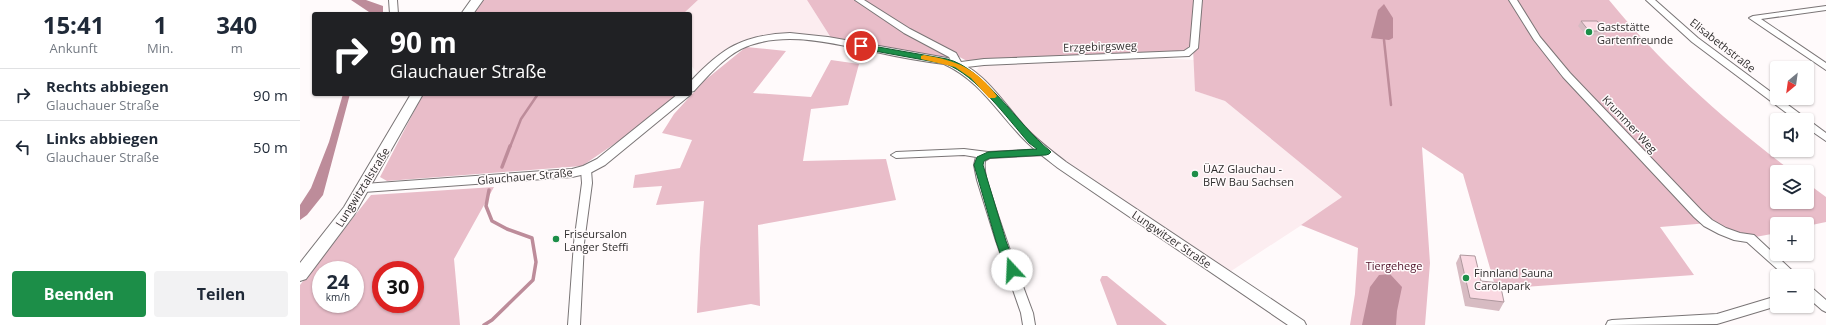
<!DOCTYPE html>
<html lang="de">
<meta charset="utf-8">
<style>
body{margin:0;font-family:"Open Sans",sans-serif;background:#f2f2f3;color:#1f2937;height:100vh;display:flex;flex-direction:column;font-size:15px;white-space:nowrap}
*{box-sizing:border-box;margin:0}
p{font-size:13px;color:#747a83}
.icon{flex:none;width:22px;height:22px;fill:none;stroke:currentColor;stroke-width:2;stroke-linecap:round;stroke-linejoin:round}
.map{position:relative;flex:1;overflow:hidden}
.side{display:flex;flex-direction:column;background:#fff;width:300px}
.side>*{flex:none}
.banner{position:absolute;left:12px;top:12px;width:380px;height:84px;border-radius:4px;box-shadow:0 1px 3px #0004;background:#202124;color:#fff;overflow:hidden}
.needle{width:26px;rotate:209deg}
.fabs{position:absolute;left:1470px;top:61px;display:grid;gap:8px}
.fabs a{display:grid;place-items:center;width:44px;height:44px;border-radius:4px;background:#fff;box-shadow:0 1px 3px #0004;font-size:20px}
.speed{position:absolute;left:12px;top:261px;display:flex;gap:8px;font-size:20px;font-weight:700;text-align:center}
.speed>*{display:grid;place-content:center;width:52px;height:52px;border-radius:50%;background:#fff;box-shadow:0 1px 3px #0004;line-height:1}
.speed small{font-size:10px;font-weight:400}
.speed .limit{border:6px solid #d22;background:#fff;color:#111}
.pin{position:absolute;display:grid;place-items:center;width:34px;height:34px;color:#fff;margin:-17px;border:2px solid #fff;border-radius:50%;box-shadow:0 1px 4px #0007}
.me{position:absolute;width:44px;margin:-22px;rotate:340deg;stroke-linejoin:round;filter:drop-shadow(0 0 3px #0008)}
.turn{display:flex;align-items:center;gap:14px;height:84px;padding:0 12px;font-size:18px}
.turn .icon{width:52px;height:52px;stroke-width:2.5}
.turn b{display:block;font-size:28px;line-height:34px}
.eta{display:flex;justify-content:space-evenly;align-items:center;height:68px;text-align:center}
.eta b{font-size:24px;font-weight:700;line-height:28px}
.button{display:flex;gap:8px;margin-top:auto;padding:8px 12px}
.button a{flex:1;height:46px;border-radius:4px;background:#1c8e48;color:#fff;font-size:16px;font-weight:700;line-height:46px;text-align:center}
.button a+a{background:#f2f2f3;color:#1f2937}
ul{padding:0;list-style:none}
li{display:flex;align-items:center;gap:12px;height:52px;padding:0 12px;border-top:1px solid #e0e1e3}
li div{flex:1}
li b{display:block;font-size:15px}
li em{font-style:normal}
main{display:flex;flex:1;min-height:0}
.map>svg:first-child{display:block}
</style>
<main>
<section class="side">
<div class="eta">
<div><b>15:41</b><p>Ankunft</p></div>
<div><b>1</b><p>Min.</p></div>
<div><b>340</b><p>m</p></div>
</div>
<ul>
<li><svg class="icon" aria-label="right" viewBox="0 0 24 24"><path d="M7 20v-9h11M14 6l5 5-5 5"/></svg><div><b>Rechts abbiegen</b><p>Glauchauer Straße</p></div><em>90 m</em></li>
<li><svg class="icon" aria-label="left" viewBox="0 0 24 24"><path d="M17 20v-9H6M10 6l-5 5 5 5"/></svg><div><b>Links abbiegen</b><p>Glauchauer Straße</p></div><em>50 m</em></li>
</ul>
<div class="button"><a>Beenden</a><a>Teilen</a></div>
</section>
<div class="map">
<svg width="1526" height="325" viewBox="0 0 1526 325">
<rect width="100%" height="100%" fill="#fffafb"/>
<path fill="#fcedf0" d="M398 0H507L533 41 477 37 439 47 401 78 390 64V14H383Z
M861 58 894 60 896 91 925 101 1043 198 925 275 762 165 673 76 681 64Z"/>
<path fill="#e9bdc9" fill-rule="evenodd" d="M183 0H398L383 14H173Z
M507 0H559L653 55 658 65 533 41Z
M562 0H1309C1362 65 1426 122 1493 172H1477V202H1507V183L1526 197V222L1507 226V224H1477V233L1450 238 1409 223 1360 227 1394 275 1196 289 1163 174 1122 147 1130 263 1125 325H1050L1055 294 1058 248 1001 225 1042 197 925 101 895 91 893 48 886 54 767 59 755 56 667 61 609 30Z
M446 47 486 51 453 93 511 97 531 60 559 64 548 105 511 109 503 161 586 159 596 200 458 225 460 306 451 304 397 313 400 248 404 201 356 205 362 186 333 188 335 175 380 168 392 140 362 133 374 114 404 81Z
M123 94H378L326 136 282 166 87 181 80 177Z
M194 187 154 259 160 325H0V285L71 195ZM21 270H55V304H21ZM81 270H115V304H81Z
M802 276H807L867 325H817L800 280Z"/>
<path fill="#bd8c9a" d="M51 0H66L83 6V14H72Z
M1084 4 1093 18V38L1089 40 1071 38 1078 10Z
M43 94H50L23 195 7 215 0 220V205L11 188 29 142Z
M1090 274 1102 287 1097 311 1096 325H1062L1070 287 1079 275Z"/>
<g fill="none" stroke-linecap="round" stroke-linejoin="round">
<path stroke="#bd8c9a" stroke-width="2.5" d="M1084 40 1091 105
M210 147 221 119 238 94"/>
<path stroke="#bd8c9a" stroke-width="3.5" d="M202 167 210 146
M184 325 192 320 233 280 236 262 232 238 207 229 192 221 186 206 189 190"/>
<g stroke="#7a7576" stroke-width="2">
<path id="minor" d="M89 0H97L98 14H90Z
M555 0H564L610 29 656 53 661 62 684 59 884 51 890 47 894 0H902L898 48 889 56 684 65 658 68 655 67 649 57 604 33Z
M1209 0H1217L1240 37 1270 73 1402 211 1412 220 1426 228 1440 233 1454 235 1498 276H1485L1447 242 1434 240 1419 234 1404 226 1394 217 1263 77 1234 40Z
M1346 0H1355L1398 38 1526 133V141L1507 128V120H1496L1392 42Z
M1526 6V10L1461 19 1526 63V70L1449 18 1453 16Z
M664 149 688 152 746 149 751 152 746 155 690 158 685 161C683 174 690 190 694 203 706 240 719 276 733 313L735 325H723L721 313 696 241 677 180 674 165 676 157 664 155 596 158 591 155 596 152Z
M286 166 291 170 292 183 284 243 280 325H268L274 243 282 183 281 170Z
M1507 285 1511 287 1526 300V312L1522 310 1507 297Z
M1477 296V306L1417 324 1306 325 1308 321 1312 320 1417 314Z"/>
</g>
<g stroke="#7a7576" stroke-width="2">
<path id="tertiary" d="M490 33 528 37 647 58C683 67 703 103 726 128 738 141 752 151 766 162L1004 321 1006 325H988L758 168C744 157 730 147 718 133 694 107 677 79 644 64 621 61 598 57 576 52 533 44 483 29 441 49 422 59 408 76 394 91L390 92V82C422 48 442 35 490 33Z
M390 93 391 94 389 96 305 165 290 173 272 177 64 192 60 191 58 188 60 185 64 184 272 169 283 166 297 159 378 94Z"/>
</g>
<g stroke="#7a7576" stroke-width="2">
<path id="secondary" d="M171 0H183L173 14H161Z
M111 94H123L54 215 6 279 0 281V263L44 207Z"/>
</g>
<use href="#minor" fill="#fff" fill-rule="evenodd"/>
<use href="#tertiary" fill="#fff" fill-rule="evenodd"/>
<use href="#secondary" fill="#fff" fill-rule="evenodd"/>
</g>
<path fill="#d7bbc2" d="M1281 21 1306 31 1303 35 1287 36 1278 26Z
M1160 255 1181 281 1204 302 1199 311 1165 306 1156 263Z"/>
<path fill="#fad9e2" stroke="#af989e" d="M1281 21H1297L1306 31H1289Z
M1160 255 1175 256 1181 281 1200 283 1204 302 1170 298Z"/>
<path fill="#1c8e48" stroke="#125c2f" d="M561 44 647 59C684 68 718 125 749 150L751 152 749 154 746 155 690 158 684 161 683 165 706 241 717 270 715 273H708L706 270 696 241 674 165 677 157 688 152 737 149 729 143C707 118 676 75 646 64L558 48 557 46Z"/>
<path fill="#f59e0b" d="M624 55C657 61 676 68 697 96L695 98H689L671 78 655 67 621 59V56Z"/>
<g fill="#1c8e48" stroke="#fffafb" stroke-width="1.5">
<circle cx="1289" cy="32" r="4"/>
<circle cx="895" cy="174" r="4"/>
<circle cx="256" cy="239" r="4"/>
<circle cx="1166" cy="278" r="4"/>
</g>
<g text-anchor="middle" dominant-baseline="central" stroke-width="3" stroke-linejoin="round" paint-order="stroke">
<g font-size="11" fill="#312f2f" stroke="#fffafb" text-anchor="start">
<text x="1297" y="26">Gaststätte<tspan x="1297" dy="13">Gartenfreunde</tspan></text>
<text x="903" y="168">ÜAZ Glauchau -<tspan x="903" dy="13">BFW Bau Sachsen</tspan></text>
<text x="264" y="233">Friseursalon<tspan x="264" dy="13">Langer Steffi</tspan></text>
<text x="1174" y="272">Finnland Sauna<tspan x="1174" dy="13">Carolapark</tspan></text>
</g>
<g font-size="11" fill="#312f2f" stroke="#fffafb">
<text transform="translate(1423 45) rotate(38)">Elisabethstraße</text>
<text transform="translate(800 46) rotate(-2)">Erzgebirgsweg</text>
<text transform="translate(1330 124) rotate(47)">Krummer Weg</text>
<text transform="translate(225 176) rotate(-5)">Glauchauer Straße</text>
<text transform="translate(62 187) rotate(-58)">Lungwitztalstraße</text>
<text transform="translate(872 239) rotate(34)">Lungwitzer Straße</text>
</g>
<g font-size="11" fill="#50142b" stroke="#fffafb">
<text x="1094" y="265">Tiergehege</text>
</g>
</g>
</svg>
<div class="fabs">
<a><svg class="needle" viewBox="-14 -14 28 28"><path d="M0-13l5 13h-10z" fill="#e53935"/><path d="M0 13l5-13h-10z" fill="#747a83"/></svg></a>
<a><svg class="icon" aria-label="sound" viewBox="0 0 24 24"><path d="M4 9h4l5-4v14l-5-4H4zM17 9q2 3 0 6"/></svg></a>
<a><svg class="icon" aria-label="layers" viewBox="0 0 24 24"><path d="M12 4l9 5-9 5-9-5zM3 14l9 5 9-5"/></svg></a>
<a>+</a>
<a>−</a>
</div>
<div class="speed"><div>24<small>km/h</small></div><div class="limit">30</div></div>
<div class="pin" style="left:561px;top:46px;background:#d93025"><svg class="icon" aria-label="arrive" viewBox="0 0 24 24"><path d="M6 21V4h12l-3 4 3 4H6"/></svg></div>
<svg class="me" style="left:712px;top:270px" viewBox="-20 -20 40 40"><circle r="19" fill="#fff"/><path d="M0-13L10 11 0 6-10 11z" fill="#1c8e48"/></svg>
<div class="banner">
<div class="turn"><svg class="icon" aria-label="right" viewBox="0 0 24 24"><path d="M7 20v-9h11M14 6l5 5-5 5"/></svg><div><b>90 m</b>Glauchauer Straße</div></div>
</div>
</div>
</main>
